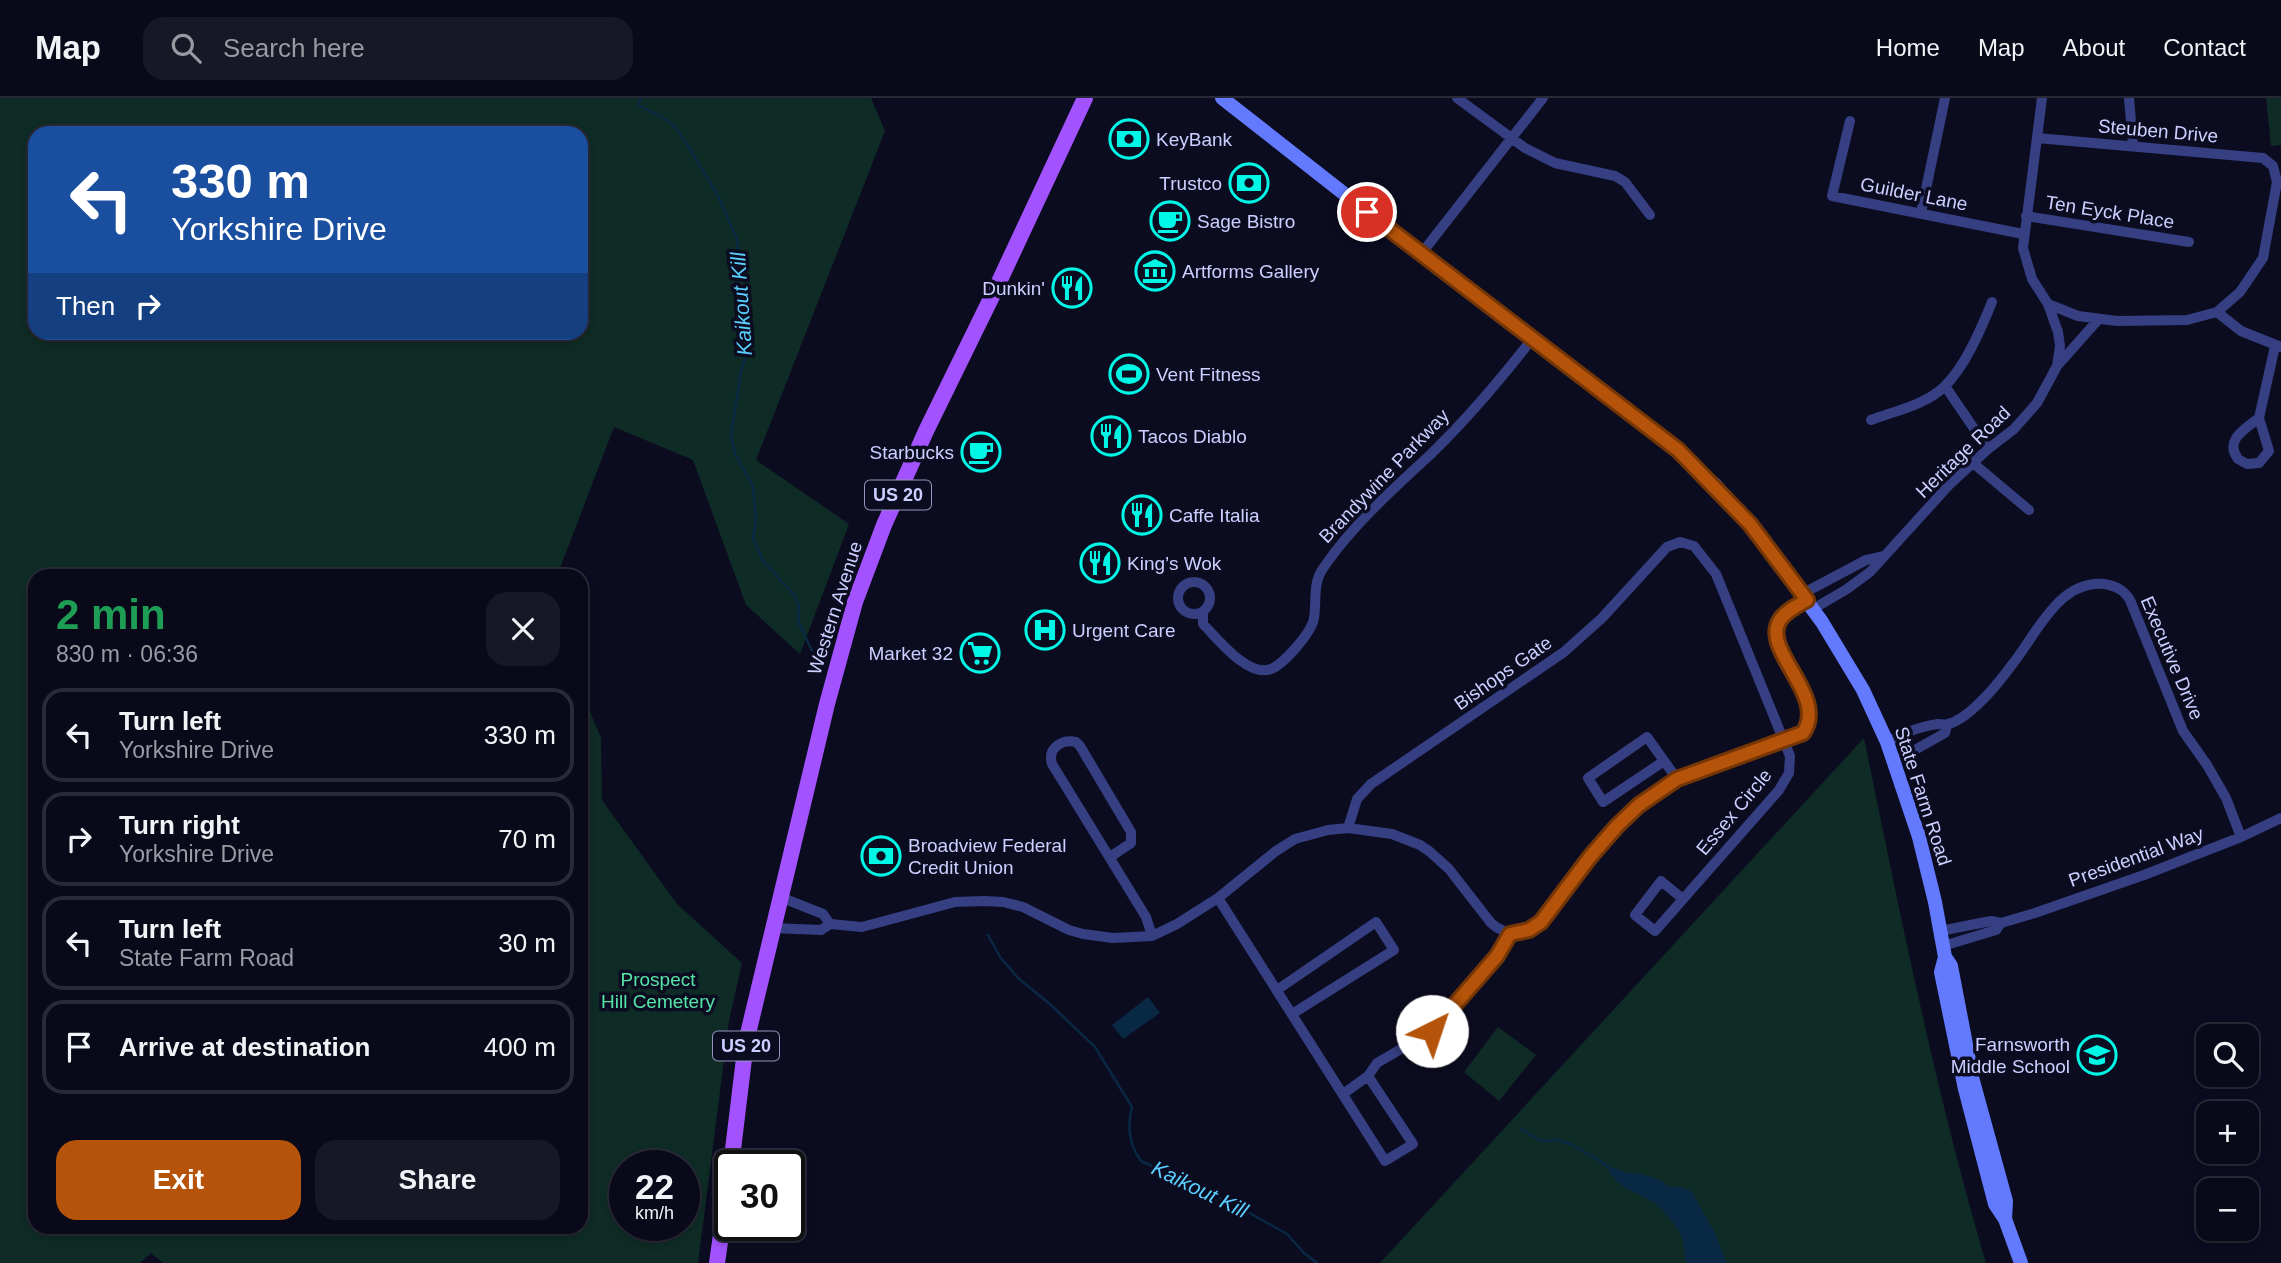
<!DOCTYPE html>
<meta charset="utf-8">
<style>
body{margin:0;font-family:Arial,sans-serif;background:#171726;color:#f1f3f6;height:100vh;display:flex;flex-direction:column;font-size:26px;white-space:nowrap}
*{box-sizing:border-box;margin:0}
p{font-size:23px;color:#999aa2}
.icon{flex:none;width:38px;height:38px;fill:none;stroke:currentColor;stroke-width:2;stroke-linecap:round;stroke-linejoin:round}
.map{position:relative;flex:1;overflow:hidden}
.panel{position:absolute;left:28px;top:471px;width:560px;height:665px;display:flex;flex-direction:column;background:#090919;border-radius:21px;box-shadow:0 4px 10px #0003,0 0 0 2px #292a38}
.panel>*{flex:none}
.hud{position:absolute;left:28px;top:28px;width:560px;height:214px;border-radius:21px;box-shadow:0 4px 10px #0003,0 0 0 2px #292a38;background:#1a4fa0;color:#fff;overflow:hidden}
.buttons{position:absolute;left:2196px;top:926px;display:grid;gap:14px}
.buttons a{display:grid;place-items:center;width:63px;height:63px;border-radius:14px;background:#090919;box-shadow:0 4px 10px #0003,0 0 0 2px #292a38;font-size:35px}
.speed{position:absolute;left:609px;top:1052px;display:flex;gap:14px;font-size:35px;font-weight:700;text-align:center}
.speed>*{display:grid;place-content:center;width:91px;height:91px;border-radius:50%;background:#090919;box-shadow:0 4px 10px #0003,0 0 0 2px #292a38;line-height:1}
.speed small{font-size:18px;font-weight:400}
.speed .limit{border:4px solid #111;border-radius:10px;background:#fff;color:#111}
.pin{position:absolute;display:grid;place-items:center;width:60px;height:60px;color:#fff;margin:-30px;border:4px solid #fff;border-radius:50%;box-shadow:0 2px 7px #0007}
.me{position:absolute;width:77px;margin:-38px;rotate:41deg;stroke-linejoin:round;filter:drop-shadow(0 0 5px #0008)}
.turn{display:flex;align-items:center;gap:24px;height:147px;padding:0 28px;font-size:32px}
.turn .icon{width:91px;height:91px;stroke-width:2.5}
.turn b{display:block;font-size:49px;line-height:60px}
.then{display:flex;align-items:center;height:66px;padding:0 28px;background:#0003;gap:14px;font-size:26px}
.round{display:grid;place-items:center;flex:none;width:74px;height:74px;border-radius:21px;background:#171726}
.headline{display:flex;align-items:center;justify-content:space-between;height:119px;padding:0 28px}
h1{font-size:42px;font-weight:800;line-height:52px;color:#1e9e55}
.primary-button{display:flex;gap:14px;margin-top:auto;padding:14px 28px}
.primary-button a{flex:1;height:80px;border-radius:21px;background:#b45309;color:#fff;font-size:28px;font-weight:800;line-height:80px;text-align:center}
.primary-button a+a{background:#171726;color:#f1f3f6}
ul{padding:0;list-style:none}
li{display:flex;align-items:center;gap:21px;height:94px;margin:0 14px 10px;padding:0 14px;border:4px solid #292a38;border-radius:21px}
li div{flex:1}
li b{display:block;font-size:26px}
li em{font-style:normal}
header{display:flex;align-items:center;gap:42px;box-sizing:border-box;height:98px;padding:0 35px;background:#090919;border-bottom:2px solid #292a38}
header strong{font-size:33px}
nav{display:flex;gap:38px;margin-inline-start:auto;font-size:24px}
.search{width:490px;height:63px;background:#171726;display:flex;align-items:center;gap:18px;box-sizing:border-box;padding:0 24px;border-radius:21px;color:#999aa2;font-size:26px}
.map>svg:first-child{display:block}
</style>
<header>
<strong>Map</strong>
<div class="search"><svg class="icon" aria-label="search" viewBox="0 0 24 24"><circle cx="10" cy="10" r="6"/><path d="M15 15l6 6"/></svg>Search here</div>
<nav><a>Home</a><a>Map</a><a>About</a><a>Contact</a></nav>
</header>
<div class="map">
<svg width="2281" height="1165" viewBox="0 0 2281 1165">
<rect width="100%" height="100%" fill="#0c0c21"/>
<path fill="#0f2b25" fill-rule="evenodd" d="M0 0H871L885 33 756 362 849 426 800 556 746 507 693 362 614 329 557 478H35V1129H581V592L601 640 602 702 677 806 742 865 729 923 698 1165H163L151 1155 140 1165H0ZM35 35H581V234H35ZM625 1068H684V1127H625Z
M2266 0H2281V47L2271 48Z
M1864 640C1900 816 1935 992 1986 1165H1380Z
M1498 929 1536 957 1499 1003 1464 974Z"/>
<path fill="#092843" d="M1148 899 1160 915 1123 941 1112 927Z
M1614 1070 1627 1075 1642 1076 1660 1082 1670 1089H1682L1692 1094 1716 1137 1727 1165H1686C1684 1158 1684 1151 1683 1143 1680 1131 1667 1116 1657 1107 1643 1095 1617 1092 1609 1072Z"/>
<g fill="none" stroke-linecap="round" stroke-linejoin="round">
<path stroke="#092843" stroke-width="2.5" d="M641 0 638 7 669 23 680 35 718 98 737 141 738 153 733 165 737 182 739 235 747 247V254L741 273 731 336 735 356 753 388 756 422 753 441 764 464 794 497 799 507 798 523 812 553
M988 837 1000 859 1018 880 1051 907 1095 949 1132 1009C1127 1028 1129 1047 1141 1063L1239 1109 1287 1136 1304 1155 1317 1165
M1521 1031 1541 1043 1559 1042 1572 1047 1599 1062 1612 1072"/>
<path stroke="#353f82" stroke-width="10" d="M1457 0 1525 50 1555 65 1615 78 1625 84 1650 117
M2042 0 2023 150 2032 181 2048 206 2058 234 2060 248 2057 268
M2129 0 2133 47
M1850 23 1832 98 2023 136
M2037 40 2263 60 2273 68 2277 84 2263 160 2240 194 2217 214 2187 222 2117 223 2078 218 2048 206
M1921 115 1945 0
M2026 118 2189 144
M1421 156 1543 0
M2217 214 2241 233 2281 249
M1945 288 1988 351
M2259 320 2269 353 2259 365 2247 366 2238 361C2224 342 2245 331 2259 320Z
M2259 320 2275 248
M1871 322C1895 313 1925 307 1944 289 1965 269 1981 231 1992 204
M1973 365 2029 412
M1178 500a16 16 0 1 1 32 0a16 16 0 1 1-32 0Z
M1802 496 1866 462 1883 458
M1813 511 1847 491 1870 474 1950 386 1988 351 2014 331 2037 305 2057 268 2098 222
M1203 514V526C1218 541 1248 580 1271 571 1284 566 1312 534 1314 520 1317 502 1312 485 1324 469 1351 429 1395 389 1430 357 1466 322 1501 281 1532 241
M1887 644C1902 636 1921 628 1938 626 1940 626 1946 627 1948 626 1957 624 1969 615 1975 609 1990 596 2003 579 2014 564 2037 535 2059 482 2104 486 2116 488 2124 492 2130 502L2183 633 2207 667 2226 700 2241 739
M1664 663 1603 704 1588 680 1647 639 1677 681
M1895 663 1945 635 1947 627
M1348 730 1357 701 1371 686 1564 554 1602 520 1667 449 1680 444 1694 448 1716 476 1790 658 1789 675 1779 692 1655 833 1635 817 1661 783 1683 801
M1110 759 1131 745V734L1080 648 1076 644C1062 641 1047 650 1052 666L1146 819 1152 838
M780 799 823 816 830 826
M1218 800 1385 1063 1413 1046 1368 978 1343 996
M773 830 821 832 830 826 862 829 955 804 984 803 1003 804 1023 809 1069 832 1083 836 1113 840 1152 838 1177 826 1218 800 1276 753 1295 741 1328 732 1348 730 1392 736 1420 747 1429 753 1449 771 1491 825C1530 859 1562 797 1581 771 1593 755 1605 739 1619 726 1659 686 1695 672 1748 655 1765 649 1787 645 1803 635 1829 598 1760 552 1780 522 1786 513 1798 507 1807 502
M1940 833 1991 823 2001 825 2035 815 2144 777 2241 739 2281 720
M1943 848 1996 832 2001 825
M1277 892 1376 824 1394 852 1292 916
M1368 978 1377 965 1432 933 1497 858 1509 836"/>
<path stroke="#637aff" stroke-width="14" d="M1222 0 1500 218 1663 340 1715 387 1750 426 1822 524 1863 592 1887 644 1919 739 1935 804 1945 859 1951 868 1973 983 2006 1103 2005 1121
M1945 859 1941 874 1965 991 1995 1106 2005 1121 2021 1165"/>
<path stroke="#a253ff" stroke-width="16" d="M731 1068 746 944 827 606 855 504 884 427 926 333 999 184 1085 0
M717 1165 730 1074"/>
</g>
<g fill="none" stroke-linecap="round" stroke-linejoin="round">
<g stroke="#753606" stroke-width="18">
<path id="route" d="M1367 114 1678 352 1750 426 1807 502C1798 507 1786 513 1780 522 1760 552 1829 598 1803 635L1677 681 1639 707 1617 728 1590 759 1541 824 1529 832 1510 836 1497 858 1432 933"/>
</g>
<use href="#route" stroke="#b45309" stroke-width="12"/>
</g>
<defs>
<g id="bank-ring" transform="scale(2.0125)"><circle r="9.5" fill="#0c0c21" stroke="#00f7e6" stroke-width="1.5"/><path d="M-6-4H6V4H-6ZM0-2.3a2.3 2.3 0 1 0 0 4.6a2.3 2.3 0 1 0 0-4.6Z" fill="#00f7e6"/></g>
<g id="cafe-ring" transform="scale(2.0125)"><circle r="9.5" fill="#0c0c21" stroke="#00f7e6" stroke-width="1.5"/><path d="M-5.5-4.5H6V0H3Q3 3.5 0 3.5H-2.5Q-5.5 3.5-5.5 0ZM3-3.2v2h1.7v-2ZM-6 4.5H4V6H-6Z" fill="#00f7e6"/></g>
<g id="museum-ring" transform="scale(2.0125)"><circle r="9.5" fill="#0c0c21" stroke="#00f7e6" stroke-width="1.5"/><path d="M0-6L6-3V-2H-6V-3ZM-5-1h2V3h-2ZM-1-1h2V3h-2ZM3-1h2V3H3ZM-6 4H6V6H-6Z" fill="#00f7e6"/></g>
<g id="restaurant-ring" transform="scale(2.0125)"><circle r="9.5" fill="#0c0c21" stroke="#00f7e6" stroke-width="1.5"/><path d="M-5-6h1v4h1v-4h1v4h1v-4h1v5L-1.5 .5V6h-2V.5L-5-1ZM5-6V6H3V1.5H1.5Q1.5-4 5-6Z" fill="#00f7e6"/></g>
<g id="stadium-ring" transform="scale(2.0125)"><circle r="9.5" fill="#0c0c21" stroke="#00f7e6" stroke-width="1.5"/><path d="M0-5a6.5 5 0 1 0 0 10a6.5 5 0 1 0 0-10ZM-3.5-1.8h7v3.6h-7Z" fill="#00f7e6"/></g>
<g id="hospital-ring" transform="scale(2.0125)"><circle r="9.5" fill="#0c0c21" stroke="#00f7e6" stroke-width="1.5"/><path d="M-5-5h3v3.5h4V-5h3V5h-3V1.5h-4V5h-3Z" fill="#00f7e6"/></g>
<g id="supermarket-ring" transform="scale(2.0125)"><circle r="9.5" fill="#0c0c21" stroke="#00f7e6" stroke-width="1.5"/><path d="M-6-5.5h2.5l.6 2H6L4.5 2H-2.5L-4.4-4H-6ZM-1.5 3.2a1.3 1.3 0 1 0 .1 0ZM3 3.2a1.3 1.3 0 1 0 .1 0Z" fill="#00f7e6"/></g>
<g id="school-ring" transform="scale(2.0125)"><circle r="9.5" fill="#0c0c21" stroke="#00f7e6" stroke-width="1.5"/><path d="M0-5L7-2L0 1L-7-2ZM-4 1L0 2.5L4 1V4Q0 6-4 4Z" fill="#00f7e6"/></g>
</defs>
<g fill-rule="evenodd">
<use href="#bank-ring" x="1129" y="41"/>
<use href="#bank-ring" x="1249" y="85"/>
<use href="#cafe-ring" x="1170" y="123"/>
<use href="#museum-ring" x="1155" y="173"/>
<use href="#restaurant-ring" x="1072" y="190"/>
<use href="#stadium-ring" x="1129" y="276"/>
<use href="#restaurant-ring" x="1111" y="338"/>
<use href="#cafe-ring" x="981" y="354"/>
<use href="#restaurant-ring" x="1142" y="417"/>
<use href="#restaurant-ring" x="1100" y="465"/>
<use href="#hospital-ring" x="1045" y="532"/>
<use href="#supermarket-ring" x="980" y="555"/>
<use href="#bank-ring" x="881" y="758"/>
<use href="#school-ring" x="2097" y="957"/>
</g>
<g text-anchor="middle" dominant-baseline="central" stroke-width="7" stroke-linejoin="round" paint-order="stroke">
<g fill="#0c0c21" stroke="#9294bc" stroke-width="2">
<rect x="865" y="382.5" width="66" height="29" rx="5"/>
<rect x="713" y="933.5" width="66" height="29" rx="5"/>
</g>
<g font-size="18" font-weight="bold" fill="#cccfff">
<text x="898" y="397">US 20</text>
<text x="746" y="948">US 20</text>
</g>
<g font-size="19" fill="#cccfff" stroke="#0c0c21">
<text transform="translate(2158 33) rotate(5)">Steuben Drive</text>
<text transform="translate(1914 96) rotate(11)">Guilder Lane</text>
<text transform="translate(2110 114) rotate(9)">Ten Eyck Place</text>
<text transform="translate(1963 354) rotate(-44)">Heritage Road</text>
<text transform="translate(1384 378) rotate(-46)">Brandywine Parkway</text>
<text transform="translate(835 510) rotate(-72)">Western Avenue</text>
<text transform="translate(2172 560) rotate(67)">Executive Drive</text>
<text transform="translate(1503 575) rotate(-35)">Bishops Gate</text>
<text transform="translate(1923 698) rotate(72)">State Farm Road</text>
<text transform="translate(1734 714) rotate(-50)">Essex Circle</text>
<text transform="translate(2136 759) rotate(-20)">Presidential Way</text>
</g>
<g font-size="19" fill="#cccfff" stroke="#0c0c21" text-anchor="start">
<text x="1156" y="41">KeyBank</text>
<text x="1222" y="85" text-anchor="end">Trustco</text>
<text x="1197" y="123">Sage Bistro</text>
<text x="1182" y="173">Artforms Gallery</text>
<text x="1045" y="190" text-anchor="end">Dunkin'</text>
<text x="1156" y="276">Vent Fitness</text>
<text x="1138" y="338">Tacos Diablo</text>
<text x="954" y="354" text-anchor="end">Starbucks</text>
<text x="1169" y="417">Caffe Italia</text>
<text x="1127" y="465">King’s Wok</text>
<text x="1072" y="532">Urgent Care</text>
<text x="953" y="555" text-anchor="end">Market 32</text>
<text x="908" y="747">Broadview Federal<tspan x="908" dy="22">Credit Union</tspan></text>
<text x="2070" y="946" text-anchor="end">Farnsworth<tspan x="2070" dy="22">Middle School</tspan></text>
</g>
<g font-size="19" fill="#54e4a7" stroke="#0c0c21">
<text x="658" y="881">Prospect<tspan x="658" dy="22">Hill Cemetery</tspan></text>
</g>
<g font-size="21" font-style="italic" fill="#5acfff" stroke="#0c0c21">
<text transform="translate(741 206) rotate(-94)">Kaikout Kill</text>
<text transform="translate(1200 1091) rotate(26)">Kaikout Kill</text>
</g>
</g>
</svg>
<div class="buttons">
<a><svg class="icon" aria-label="search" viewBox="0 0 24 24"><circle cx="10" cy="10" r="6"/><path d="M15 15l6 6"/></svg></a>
<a>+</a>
<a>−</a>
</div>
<div class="speed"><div>22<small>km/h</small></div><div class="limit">30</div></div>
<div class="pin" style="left:1367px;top:114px;background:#d93025"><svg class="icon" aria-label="arrive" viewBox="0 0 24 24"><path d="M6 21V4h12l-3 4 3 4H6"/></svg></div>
<svg class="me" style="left:1432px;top:933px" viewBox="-20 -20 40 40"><circle r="19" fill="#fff"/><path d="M0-13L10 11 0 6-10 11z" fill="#b45309"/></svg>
<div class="hud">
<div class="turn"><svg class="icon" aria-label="left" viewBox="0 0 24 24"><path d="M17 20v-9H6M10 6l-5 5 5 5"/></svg><div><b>330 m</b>Yorkshire Drive</div></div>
<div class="then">Then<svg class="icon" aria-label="right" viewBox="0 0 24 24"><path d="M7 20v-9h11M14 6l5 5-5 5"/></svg></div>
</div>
<section class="panel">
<div class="headline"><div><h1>2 min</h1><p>830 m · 06:36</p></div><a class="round"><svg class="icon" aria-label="close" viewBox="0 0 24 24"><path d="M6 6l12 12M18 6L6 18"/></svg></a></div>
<ul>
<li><svg class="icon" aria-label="left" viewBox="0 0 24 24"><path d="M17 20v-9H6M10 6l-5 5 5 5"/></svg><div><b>Turn left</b><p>Yorkshire Drive</p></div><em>330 m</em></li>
<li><svg class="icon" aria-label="right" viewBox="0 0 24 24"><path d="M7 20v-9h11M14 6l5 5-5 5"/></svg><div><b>Turn right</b><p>Yorkshire Drive</p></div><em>70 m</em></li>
<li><svg class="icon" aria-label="left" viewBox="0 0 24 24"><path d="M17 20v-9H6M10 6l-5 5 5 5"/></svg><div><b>Turn left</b><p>State Farm Road</p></div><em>30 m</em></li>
<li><svg class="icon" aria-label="arrive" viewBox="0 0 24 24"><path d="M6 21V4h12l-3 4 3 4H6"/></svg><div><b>Arrive at destination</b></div><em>400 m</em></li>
</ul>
<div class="primary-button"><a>Exit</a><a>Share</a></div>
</section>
</div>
